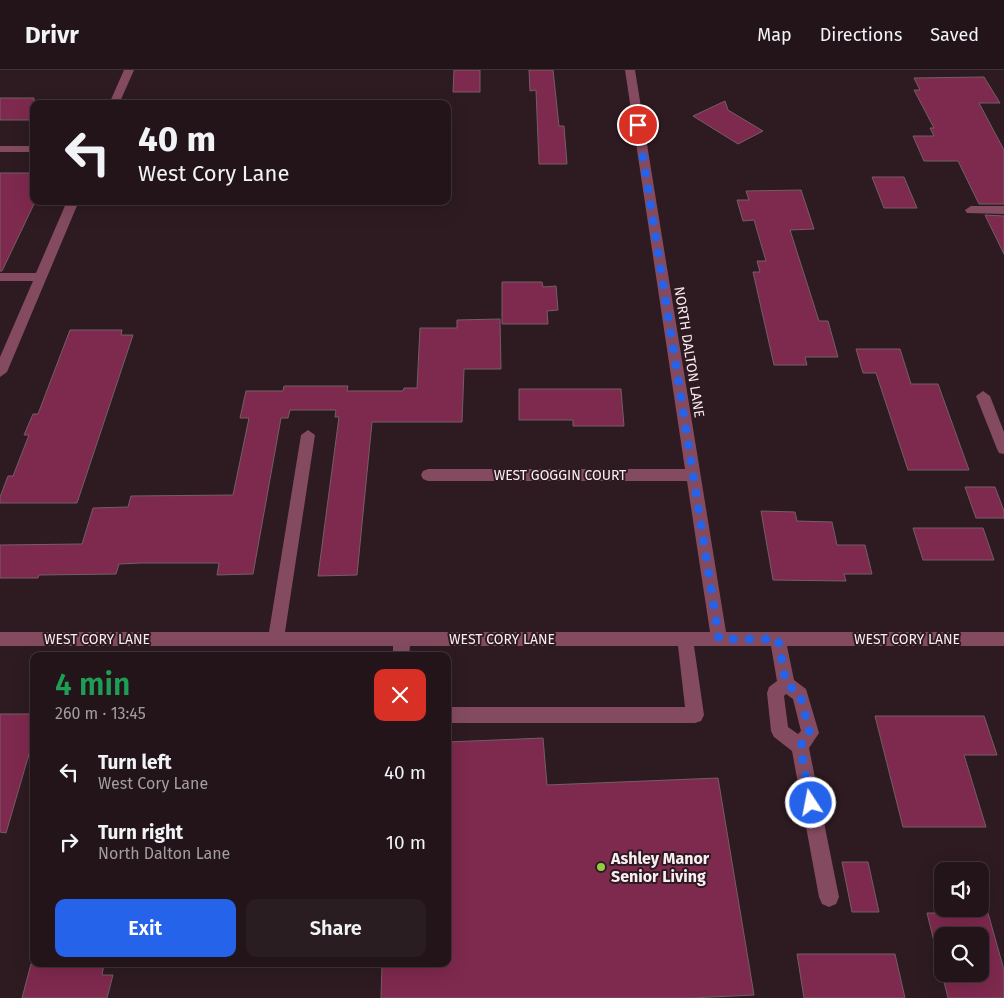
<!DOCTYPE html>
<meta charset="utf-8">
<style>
body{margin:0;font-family:"Fira Sans",sans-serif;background:#2a1d22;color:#f1f3f6;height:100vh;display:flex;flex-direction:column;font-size:19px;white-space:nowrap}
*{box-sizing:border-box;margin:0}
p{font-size:16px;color:#a29ea2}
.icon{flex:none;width:28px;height:28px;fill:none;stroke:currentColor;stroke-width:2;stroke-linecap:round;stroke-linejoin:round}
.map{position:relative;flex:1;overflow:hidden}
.drawer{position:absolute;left:30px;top:582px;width:421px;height:315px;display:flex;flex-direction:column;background:#221419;border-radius:10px;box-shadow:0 5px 20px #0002,0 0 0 1px #3f3338}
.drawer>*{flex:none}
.hud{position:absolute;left:30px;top:30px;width:421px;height:105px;border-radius:10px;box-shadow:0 5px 20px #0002,0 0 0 1px #3f3338;background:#221419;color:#f1f3f6;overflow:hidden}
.tools{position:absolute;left:934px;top:792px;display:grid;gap:10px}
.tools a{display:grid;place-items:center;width:55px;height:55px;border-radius:10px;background:#221419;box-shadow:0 5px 20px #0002,0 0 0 1px #3f3338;font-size:25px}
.pin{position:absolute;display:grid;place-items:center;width:42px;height:42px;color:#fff;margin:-21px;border:2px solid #fff;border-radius:50%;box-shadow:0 1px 5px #0007}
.me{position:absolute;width:55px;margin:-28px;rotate:349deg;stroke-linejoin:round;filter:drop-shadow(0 0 4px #0008)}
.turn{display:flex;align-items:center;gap:18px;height:105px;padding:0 25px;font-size:22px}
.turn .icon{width:65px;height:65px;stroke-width:2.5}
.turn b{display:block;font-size:35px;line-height:42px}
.round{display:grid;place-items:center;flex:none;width:52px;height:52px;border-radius:10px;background:#2a1d22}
.overview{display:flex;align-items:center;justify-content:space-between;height:85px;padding:0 25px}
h1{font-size:30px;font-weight:600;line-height:38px;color:#1e9e55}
.button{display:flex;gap:10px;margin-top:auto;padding:10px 25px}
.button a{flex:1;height:58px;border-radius:10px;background:#2563eb;color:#fff;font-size:20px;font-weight:600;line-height:58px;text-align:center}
.button a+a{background:#2a1d22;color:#f1f3f6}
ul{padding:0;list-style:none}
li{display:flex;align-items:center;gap:15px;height:70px;padding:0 25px}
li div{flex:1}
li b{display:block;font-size:19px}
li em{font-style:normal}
header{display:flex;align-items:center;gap:30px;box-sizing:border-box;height:70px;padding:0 25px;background:#221419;border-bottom:1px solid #3f3338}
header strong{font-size:24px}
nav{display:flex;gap:28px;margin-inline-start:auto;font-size:18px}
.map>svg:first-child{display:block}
</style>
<header>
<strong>Drivr</strong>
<nav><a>Map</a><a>Directions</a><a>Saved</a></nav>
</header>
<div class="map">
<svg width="1004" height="928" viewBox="0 0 1004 928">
<rect width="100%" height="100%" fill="#2d1b21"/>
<path fill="#7e294e" stroke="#745e65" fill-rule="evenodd" d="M454 0H480V22H453Z
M529 0H553L559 56H564L567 94H539L536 20 530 21Z
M984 7 1000 33H979L1004 80V134H979L958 91H924L913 66H934L930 58H934L914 20H920L914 8Z
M0 28H34V50H0Z
M725 31 728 40 763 61 738 74 693 46Z
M0 103H34V134L2 201H0Z
M872 107H904L917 138H884Z
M801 120 814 159 790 160 819 251H828L838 287H805L807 295H774L753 202H760L757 191H766L754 150 743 151 737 130H749L746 121Z
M985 145 1004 146V184Z
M502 212H542L543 217 556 216 558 240 547 241 548 254H502Z
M500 249 501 299H464L462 352H372L357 505 318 506 339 347H335L336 340H290L288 348H281L253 504 217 505 219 493H141L119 494 116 504 39 505 38 508H0V475L82 474 93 438 128 437 131 426 233 425 249 348H240L246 321H283L284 316H348L347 321H403L404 318H417L420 258H457V250Z
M70 260H122L121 265H133L77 433H0V427L8 406H13L29 365H24L33 344H38Z
M856 279H900L911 314H938L969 400H908L876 303H863Z
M519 319H621L624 356H573V350H519Z
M965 417H995L1004 441V448H976Z
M761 441 795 442 797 451 832 452 837 475H865L872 504H844L846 511 773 510Z
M913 458H983L994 490H923Z
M0 644H34V667L6 763 0 762Z
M875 646H984L997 685H964L986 757H903Z
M543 668 547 715 718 708 754 925 691 928H381L382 894H448V672Z
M842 792H868L879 842H852Z
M927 843H988L1004 900V928H948ZM942 866H980V904H942Z
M797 884H895L905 928H804Z
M31 894H104L102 905H113L107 928H22Z"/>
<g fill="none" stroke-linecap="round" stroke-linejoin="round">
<path fill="#844b60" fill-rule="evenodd" d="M124 0H134L119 34H109Z
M625 0H635L726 562H1004V576H787L794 610 806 619 819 663 809 678 839 827 836 834 829 837 822 834 819 827 792 681 774 667 771 661 767 623 769 617 777 611 771 576H694L704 645 701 651 695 653H448V637H685L678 576H410L409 586H393V576H0V562H269L301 365 308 360 315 365 285 562H710L687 411H428L423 409 421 405 423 401 428 399H685ZM786 624 793 629 801 661 798 664 788 657 784 626Z
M0 76H34V82H0Z
M67 131H79L7 302 0 307V287L33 211H0V203H36Z
M971 136H1004V144L967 143 965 140Z
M983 321 990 326 1004 362V384L999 383 997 379 976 326Z"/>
</g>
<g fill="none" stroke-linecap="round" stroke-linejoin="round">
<path stroke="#2563eb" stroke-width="9" stroke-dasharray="0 16.2" d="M638 55 719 569H778L786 614 800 624 810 664 800 676 811 733"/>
</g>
<circle fill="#91cd3f" stroke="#2d1b21" stroke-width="2" cx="601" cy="797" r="5"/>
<g text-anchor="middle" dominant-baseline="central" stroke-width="4" stroke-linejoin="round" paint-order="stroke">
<g font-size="14" fill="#faedf1" stroke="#2d1b21">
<text transform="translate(689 282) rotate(81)">NORTH DALTON LANE</text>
<text x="560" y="405">WEST GOGGIN COURT</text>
<text x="97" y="569">WEST CORY LANE</text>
<text x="502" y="569">WEST CORY LANE</text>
<text x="907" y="569">WEST CORY LANE</text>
</g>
<g font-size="16" font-weight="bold" fill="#faedf1" stroke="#2d1b21" text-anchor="start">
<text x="611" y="788">Ashley Manor<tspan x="611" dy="18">Senior Living</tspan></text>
</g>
</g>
</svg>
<div class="tools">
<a><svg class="icon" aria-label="sound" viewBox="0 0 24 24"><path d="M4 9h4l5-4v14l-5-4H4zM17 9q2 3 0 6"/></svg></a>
<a><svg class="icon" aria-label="search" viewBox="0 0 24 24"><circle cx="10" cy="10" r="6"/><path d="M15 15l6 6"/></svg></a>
</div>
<div class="pin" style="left:638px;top:55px;background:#d93025"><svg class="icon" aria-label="arrive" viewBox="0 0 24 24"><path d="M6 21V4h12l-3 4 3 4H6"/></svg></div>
<svg class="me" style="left:811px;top:733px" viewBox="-20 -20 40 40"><circle r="17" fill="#2563eb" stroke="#fff" stroke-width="3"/><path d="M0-11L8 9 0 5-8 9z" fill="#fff"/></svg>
<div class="hud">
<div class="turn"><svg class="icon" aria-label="left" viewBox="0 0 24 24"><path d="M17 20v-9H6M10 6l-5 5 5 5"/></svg><div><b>40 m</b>West Cory Lane</div></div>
</div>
<section class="drawer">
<div class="overview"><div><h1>4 min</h1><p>260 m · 13:45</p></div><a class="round" style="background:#d93025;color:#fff"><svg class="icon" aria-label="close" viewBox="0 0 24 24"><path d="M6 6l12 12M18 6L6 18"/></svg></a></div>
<ul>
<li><svg class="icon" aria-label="left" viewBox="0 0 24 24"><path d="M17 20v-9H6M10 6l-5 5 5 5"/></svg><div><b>Turn left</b><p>West Cory Lane</p></div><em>40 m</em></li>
<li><svg class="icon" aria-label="right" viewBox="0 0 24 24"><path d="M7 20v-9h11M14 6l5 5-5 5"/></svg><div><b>Turn right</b><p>North Dalton Lane</p></div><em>10 m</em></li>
</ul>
<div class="button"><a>Exit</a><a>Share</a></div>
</section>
</div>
